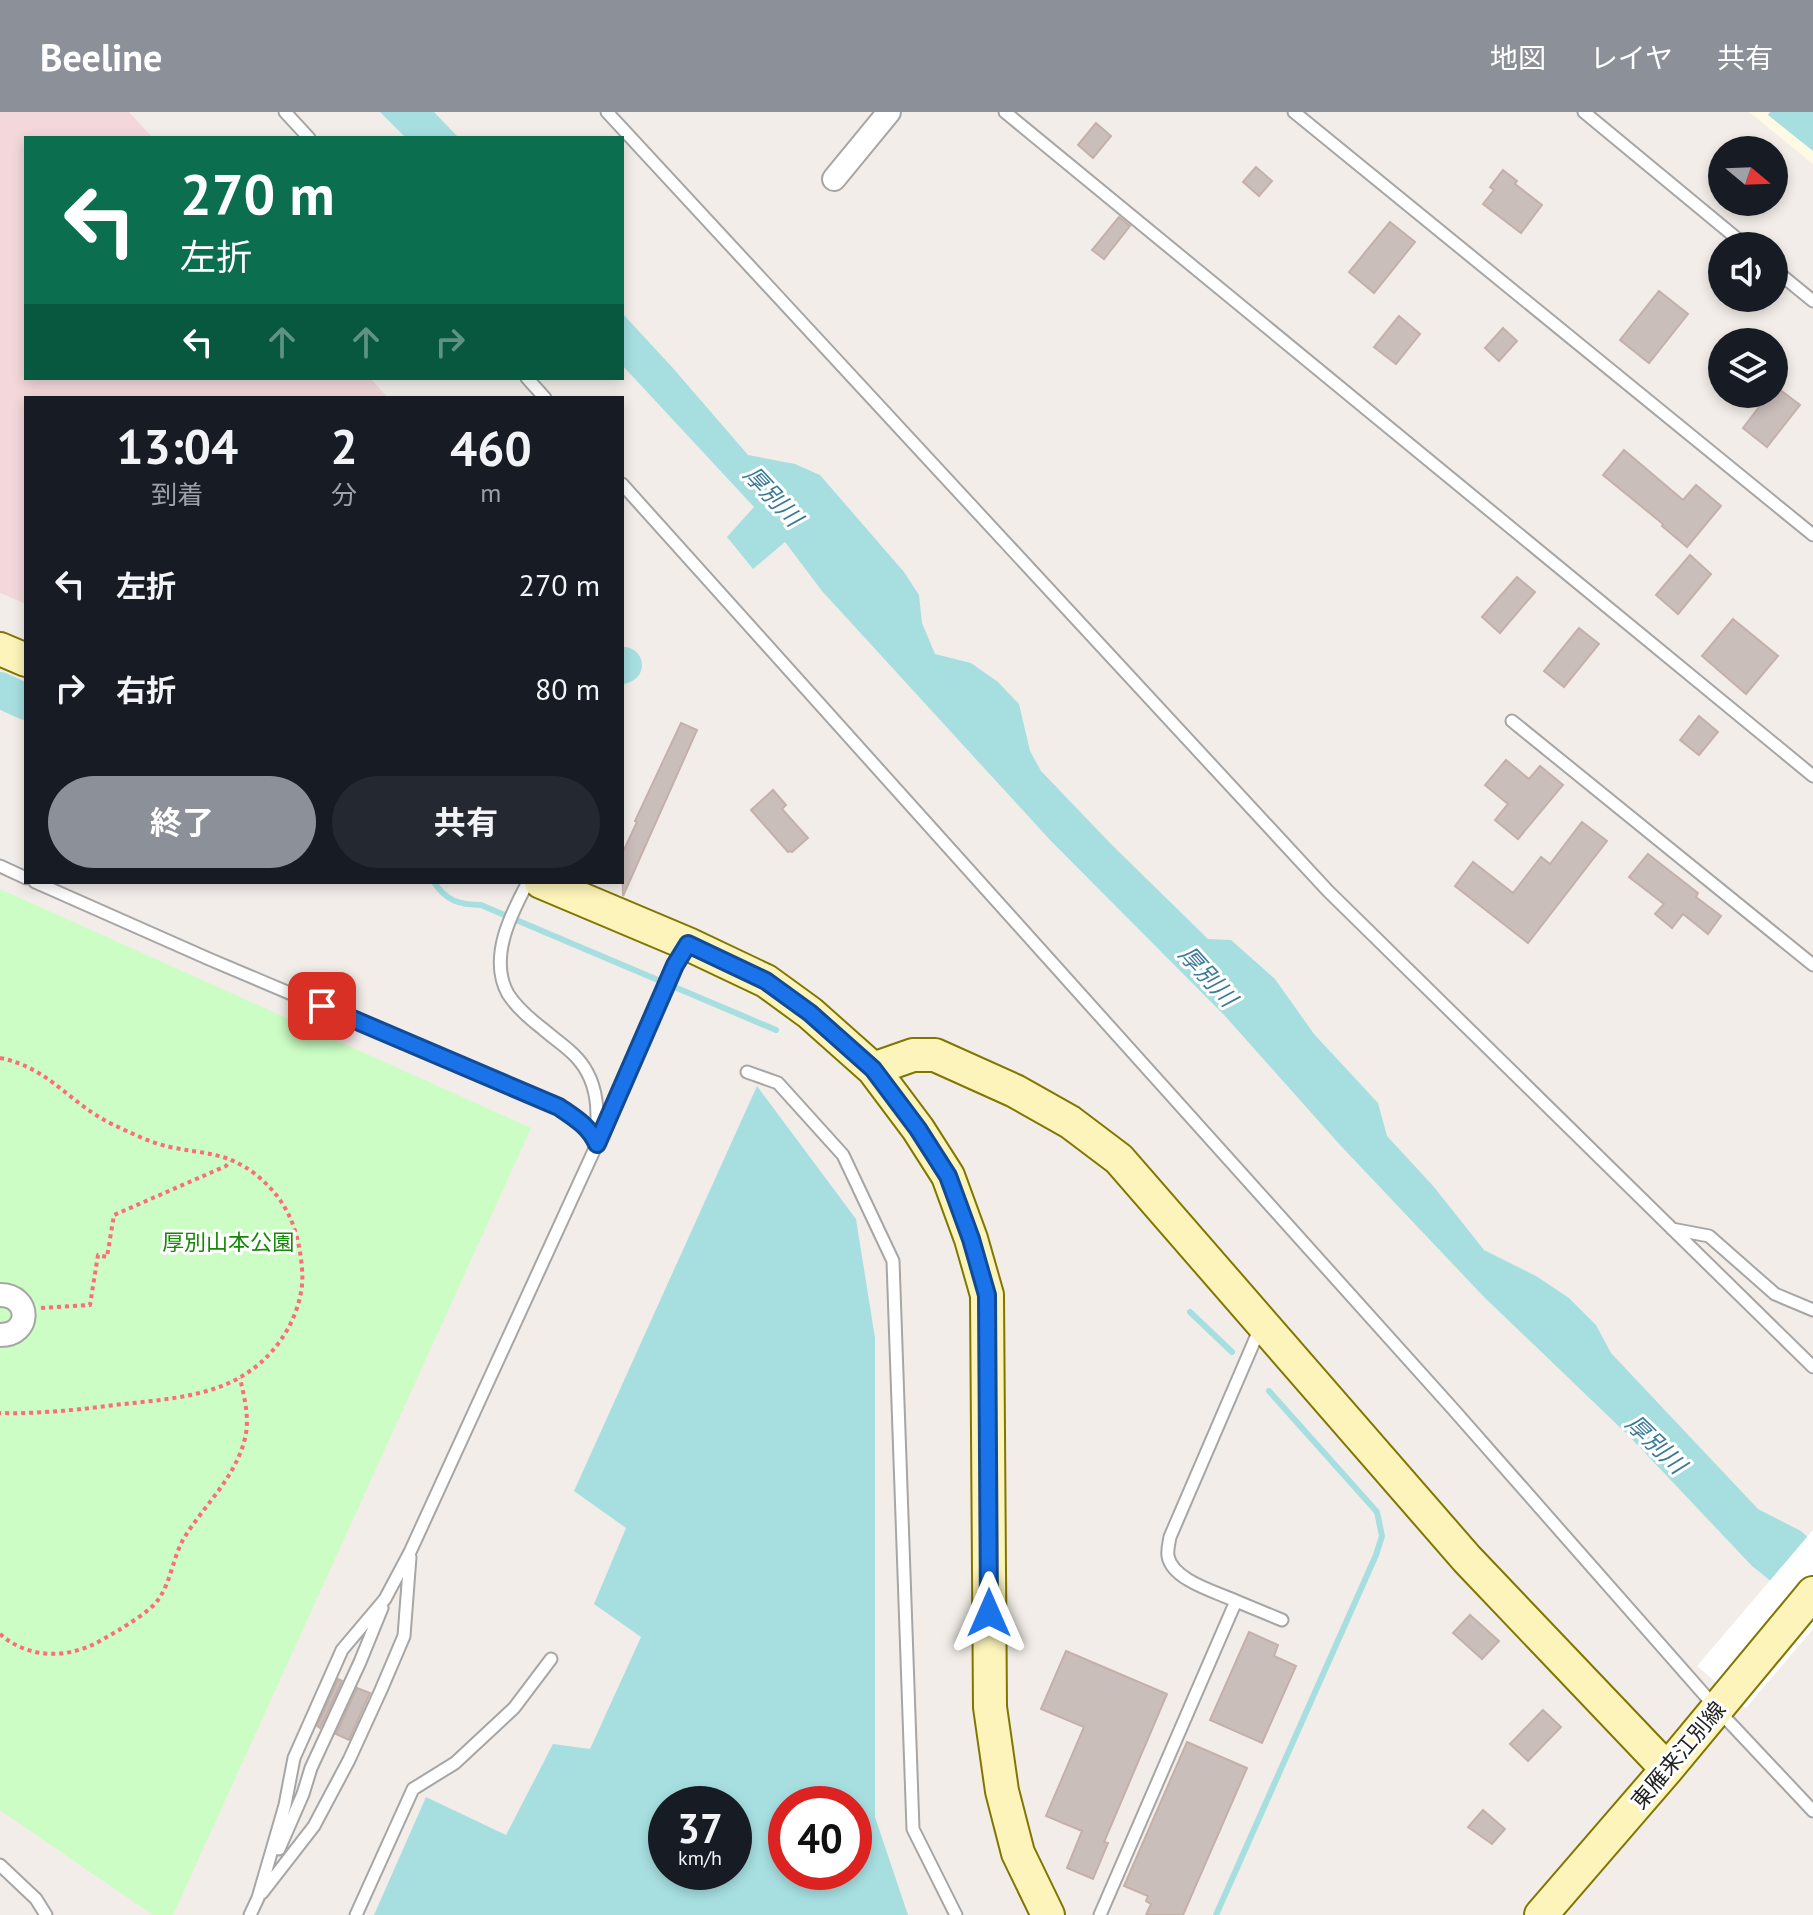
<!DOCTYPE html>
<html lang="ja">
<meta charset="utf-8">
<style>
body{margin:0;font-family:"PT Sans","Noto Sans JP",sans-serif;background:#242831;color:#f1f3f6;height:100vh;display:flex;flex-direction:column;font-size:30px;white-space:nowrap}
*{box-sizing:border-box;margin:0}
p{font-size:26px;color:#9ea1a6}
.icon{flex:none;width:44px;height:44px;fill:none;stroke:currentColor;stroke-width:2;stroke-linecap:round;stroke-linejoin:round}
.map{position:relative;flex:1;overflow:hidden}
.details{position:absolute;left:24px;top:284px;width:600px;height:488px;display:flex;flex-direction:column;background:#171b24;border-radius:0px;box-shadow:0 4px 12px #0003}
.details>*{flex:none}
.banner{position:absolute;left:24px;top:24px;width:600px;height:244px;border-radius:0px;box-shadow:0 4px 12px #0003;background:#0b6e4f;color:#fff;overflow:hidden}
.needle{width:52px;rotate:109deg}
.buttons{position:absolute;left:1708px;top:24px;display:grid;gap:16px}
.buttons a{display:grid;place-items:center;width:80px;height:80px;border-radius:50%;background:#171b24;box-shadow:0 4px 12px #0003;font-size:40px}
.speed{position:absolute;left:648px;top:1674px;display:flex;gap:16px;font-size:40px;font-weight:700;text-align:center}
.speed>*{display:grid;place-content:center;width:104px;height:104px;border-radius:50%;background:#171b24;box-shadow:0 4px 12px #0003;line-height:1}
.speed small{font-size:20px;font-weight:400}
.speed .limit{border:12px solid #d22;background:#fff;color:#111}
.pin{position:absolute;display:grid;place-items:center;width:68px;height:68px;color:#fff;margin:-34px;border-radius:16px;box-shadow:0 4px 12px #0006}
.me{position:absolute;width:88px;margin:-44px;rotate:0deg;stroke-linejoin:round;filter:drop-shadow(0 0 6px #0008)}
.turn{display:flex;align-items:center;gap:28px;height:168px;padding:0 24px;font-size:36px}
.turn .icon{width:104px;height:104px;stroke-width:2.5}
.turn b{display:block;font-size:56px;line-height:68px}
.lanes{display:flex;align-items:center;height:76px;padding:0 24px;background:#0003;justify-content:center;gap:40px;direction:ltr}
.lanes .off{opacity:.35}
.eta{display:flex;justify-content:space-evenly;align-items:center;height:136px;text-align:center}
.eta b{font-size:48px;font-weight:700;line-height:56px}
.action{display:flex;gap:16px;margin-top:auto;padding:16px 24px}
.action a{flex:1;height:92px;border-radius:48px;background:#8c9099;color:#fff;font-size:32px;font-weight:700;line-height:92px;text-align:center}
.action a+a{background:#242831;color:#f1f3f6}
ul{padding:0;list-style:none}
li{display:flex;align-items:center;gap:24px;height:104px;padding:0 24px}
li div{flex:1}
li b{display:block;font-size:30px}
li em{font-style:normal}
header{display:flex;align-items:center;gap:48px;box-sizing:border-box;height:112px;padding:0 40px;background:#8c9099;color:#fff}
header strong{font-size:38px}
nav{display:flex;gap:44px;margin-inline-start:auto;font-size:28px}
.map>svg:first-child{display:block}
</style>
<header>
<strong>Beeline</strong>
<nav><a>地図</a><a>レイヤ</a><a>共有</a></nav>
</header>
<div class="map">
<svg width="1813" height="1803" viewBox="0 0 1813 1803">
<rect width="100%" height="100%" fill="#f2ede8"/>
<path fill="#f3d7db" d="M0 0H129L153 26H26V266H370L388 286H26V492L0 481Z"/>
<path fill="#fffae4" d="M1749 0H1813V52Z"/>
<path fill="#cbfdc4" d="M0 777 531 1016 173 1803H153L0 1698Z"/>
<path fill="#a7dfe1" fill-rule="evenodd" d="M380 0H434L459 26H406Z
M1770 0H1813V39L1768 3Z
M622 201 672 255 748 343 795 352 820 363 904 460 919 483 922 511 935 542 971 551 998 570 1019 592 1030 639 1041 659 1111 732 1208 827 1231 828 1275 867 1314 922 1378 991 1387 1024 1434 1075 1484 1138 1536 1164 1569 1186 1596 1213 1611 1241 1758 1397 1801 1419 1813 1430V1503L1752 1454 1630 1325 1484 1185 1340 1033 1225 904 1050 728 822 479 785 430 753 457 727 425 754 395 622 253Z
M757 974 856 1107 875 1226V1705L908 1803H374L426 1685 506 1723 553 1632 590 1637 641 1525 594 1492 626 1416 574 1379ZM666 1692H734V1760H666ZM786 1692H854V1760H786Z"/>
<path fill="#fff" d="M1813 1418V1517L1746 1596 1697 1554Z"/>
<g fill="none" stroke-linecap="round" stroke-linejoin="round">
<path stroke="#a7dfe1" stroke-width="6" d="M434 770C446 789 460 793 481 793L776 918
M1190 1200 1232 1240
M1216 1803 1376 1443 1382 1424 1377 1400 1269 1279"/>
<path stroke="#a7dfe1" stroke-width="36" d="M622 554 624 553
M0 578 26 590"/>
</g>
<path fill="#cabebb" stroke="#c5b0a9" stroke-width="2" d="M1096 11 1111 24 1093 46 1078 33Z
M1256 55 1272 69 1259 84 1243 70Z
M1503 58 1517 69 1515 72 1542 93 1521 121 1483 92 1494 78 1490 75Z
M1119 105 1130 114 1104 147 1092 138Z
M1390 110 1415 130 1374 181 1349 160Z
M1659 179 1688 202 1649 251 1620 228Z
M1399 204 1420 222 1396 252 1374 235Z
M1503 216 1517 229 1499 249 1485 236Z
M1775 274 1800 293 1767 335 1743 316 1769 282H1774Z
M1624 338 1683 388 1696 373 1721 394 1687 435 1662 414 1663 412 1603 363Z
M1690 443 1711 462 1678 502 1656 483Z
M1517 465 1535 480 1500 521 1482 505Z
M1733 507 1778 544 1746 582 1702 544Z
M1579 516 1599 532 1564 575 1544 559Z
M1699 604 1718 620 1699 643 1680 628Z
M681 611 697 618 623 784 622 742 637 710 635 709Z
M1506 648 1529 667 1540 654 1563 673 1518 727 1495 708 1508 692 1485 673Z
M773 678 786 693 782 697 808 726 792 740 790 739 788 740 751 698Z
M1582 710 1607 729 1528 831 1455 774 1473 750 1513 781 1541 745 1550 752Z
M1648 742 1698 781 1696 785 1721 804 1708 822 1683 802 1672 816 1655 802 1664 792 1629 765Z
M1470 1503 1499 1529 1482 1547 1453 1521Z
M1249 1520 1278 1533 1274 1544 1296 1554 1262 1631 1210 1608Z
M1066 1539 1167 1582 1104 1730 1108 1731 1093 1767 1067 1756 1082 1719 1046 1704 1084 1615 1041 1597Z
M338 1567 342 1569 320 1616 317 1614Z
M357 1576 370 1581 349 1628 336 1622Z
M1543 1598 1561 1615 1528 1649 1510 1632Z
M1187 1630 1247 1656 1183 1803H1146L1151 1792 1146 1789 1148 1784 1124 1774Z
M1483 1698 1505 1717 1492 1732 1468 1715Z"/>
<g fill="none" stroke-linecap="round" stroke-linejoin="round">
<g stroke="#a6a6a6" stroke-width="15">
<path id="lane" d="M285 0 309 26
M607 0 1328 779 1813 1255
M1005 0 1813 664
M1294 0 1813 423
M1584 0 1746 134
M1774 157 1813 189
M527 266 545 286
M622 372 1453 1297 1717 1597 1813 1699
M1512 609 1813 853
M0 754 26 766
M35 770 209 847 559 995C575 1006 589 1014 597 1032
M528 770C511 802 488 846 508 882 517 896 530 907 543 917 559 931 577 941 587 960 599 982 597 1003 597 1027
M747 960 778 971 843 1043 893 1149 913 1717 956 1803
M1672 1117 1709 1124 1775 1182 1813 1198
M1236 1489 1282 1508
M279 1737 303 1682 311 1656 360 1550 382 1496
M0 1753 36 1787 46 1803
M262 1781 314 1714 349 1648 381 1578 404 1524 410 1445
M250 1803 258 1786 285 1693 294 1646 342 1538 385 1487 410 1440 597 1032 675 853 685 836
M356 1803 413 1677 455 1651 514 1596 551 1547
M1100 1803 1236 1489C1216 1480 1172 1468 1168 1444 1167 1438 1169 1431 1170 1425L1260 1216"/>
</g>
<g stroke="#a6a6a6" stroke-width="26">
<path id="street" d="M834 67 889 0
M0 1183C31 1183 32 1223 0 1223"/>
</g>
<g stroke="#817600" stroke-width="36">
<path id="secondary" d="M0 537 26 548
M541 770 688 832 766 869 810 901 873 957 918 1017 948 1064 971 1127 987 1183 990 1595 1002 1679 1018 1741 1048 1803
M873 957 913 943H935L1015 979 1070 1010 1119 1047 1467 1447 1667 1657
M1541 1803 1667 1657 1813 1481"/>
</g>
<path stroke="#ff6c79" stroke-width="4" stroke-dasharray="4 4" stroke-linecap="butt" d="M0 946C49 955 72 994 114 1013 131 1021 151 1031 170 1035 203 1042 227 1040 255 1062 287 1087 299 1118 302 1157 304 1177 298 1197 289 1215 250 1284 185 1285 115 1293 76 1298 39 1302 0 1301
M41 1196 90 1193 98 1143 107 1145 114 1103 226 1054 230 1049
M0 1522C26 1545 61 1547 92 1533 101 1529 110 1523 119 1518 130 1511 150 1499 158 1488 171 1470 173 1445 184 1426 205 1392 239 1362 246 1321 249 1303 244 1284 240 1266"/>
<use href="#lane" stroke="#fff" stroke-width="11"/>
<use href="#street" stroke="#fff" stroke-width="22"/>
<use href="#secondary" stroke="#fdf4bb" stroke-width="32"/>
</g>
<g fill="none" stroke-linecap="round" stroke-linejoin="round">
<g stroke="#114b97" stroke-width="20">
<path id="route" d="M322 894 559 995C575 1006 589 1014 597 1032L675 853 688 832 766 869 810 901 873 957 918 1017 948 1064 971 1127 987 1183 989 1501"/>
</g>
<use href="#route" stroke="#1a73e8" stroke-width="14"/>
</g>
<g text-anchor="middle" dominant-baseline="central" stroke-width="6" stroke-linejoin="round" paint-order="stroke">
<g font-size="22" fill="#148906" stroke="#fff">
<text x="228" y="1130">厚別山本公園</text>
</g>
<g font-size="22" fill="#222" stroke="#fff">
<text transform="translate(1678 1643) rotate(-50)">東雁来江別線</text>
</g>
<g font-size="24" font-style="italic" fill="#3c7b97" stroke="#fff">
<text transform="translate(773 384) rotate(47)">厚別川</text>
<text transform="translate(1208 864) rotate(48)">厚別川</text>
<text transform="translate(1656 1332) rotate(44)">厚別川</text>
</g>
</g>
</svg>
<div class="buttons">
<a><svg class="needle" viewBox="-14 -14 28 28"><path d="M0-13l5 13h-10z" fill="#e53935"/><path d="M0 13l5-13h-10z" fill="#9ea1a6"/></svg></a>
<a><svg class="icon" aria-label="sound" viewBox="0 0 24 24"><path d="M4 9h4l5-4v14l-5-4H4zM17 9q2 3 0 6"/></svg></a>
<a><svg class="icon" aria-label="layers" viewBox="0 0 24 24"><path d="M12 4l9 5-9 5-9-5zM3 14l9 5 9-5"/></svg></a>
</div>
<div class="speed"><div>37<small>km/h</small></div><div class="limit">40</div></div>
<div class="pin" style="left:322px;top:894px;background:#d93025"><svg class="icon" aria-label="arrive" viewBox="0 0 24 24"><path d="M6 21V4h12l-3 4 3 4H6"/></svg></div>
<svg class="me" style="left:989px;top:1501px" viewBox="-20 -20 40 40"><path d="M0-17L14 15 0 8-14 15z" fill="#1a73e8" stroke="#fff" stroke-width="4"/></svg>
<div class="banner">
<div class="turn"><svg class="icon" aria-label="left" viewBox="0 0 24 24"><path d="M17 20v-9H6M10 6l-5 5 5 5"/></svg><div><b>270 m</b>左折</div></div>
<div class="lanes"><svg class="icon" aria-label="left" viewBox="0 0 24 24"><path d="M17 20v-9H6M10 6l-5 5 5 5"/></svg><svg class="icon off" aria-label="ahead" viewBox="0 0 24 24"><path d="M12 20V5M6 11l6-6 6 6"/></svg><svg class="icon off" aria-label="ahead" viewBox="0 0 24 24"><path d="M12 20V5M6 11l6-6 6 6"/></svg><svg class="icon off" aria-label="right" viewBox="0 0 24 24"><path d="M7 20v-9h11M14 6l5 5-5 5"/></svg></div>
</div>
<section class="details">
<div class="eta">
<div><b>13:04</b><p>到着</p></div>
<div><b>2</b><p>分</p></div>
<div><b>460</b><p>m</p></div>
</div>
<ul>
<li><svg class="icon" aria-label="left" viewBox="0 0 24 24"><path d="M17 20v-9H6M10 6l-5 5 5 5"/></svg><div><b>左折</b></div><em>270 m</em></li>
<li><svg class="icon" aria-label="right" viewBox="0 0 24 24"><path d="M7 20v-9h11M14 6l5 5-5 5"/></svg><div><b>右折</b></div><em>80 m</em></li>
</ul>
<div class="action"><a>終了</a><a>共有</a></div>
</section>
</div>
